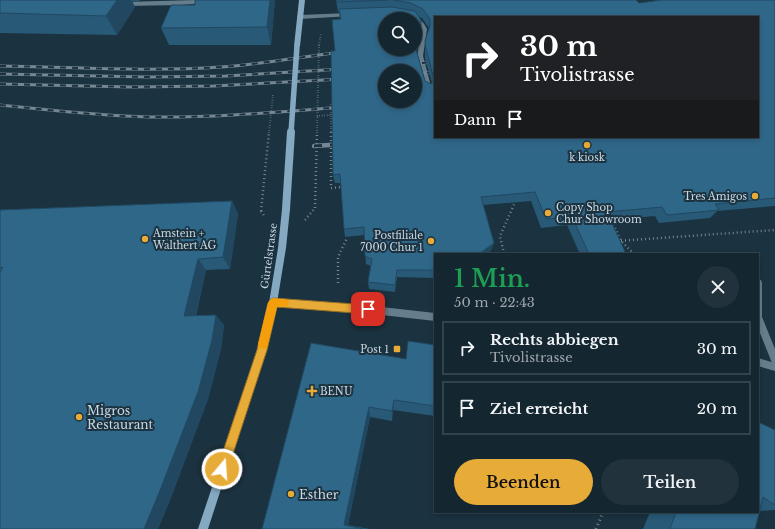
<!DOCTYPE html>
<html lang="de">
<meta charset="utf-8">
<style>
body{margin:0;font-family:"Libre Baskerville",serif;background:#21323c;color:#f1f3f6;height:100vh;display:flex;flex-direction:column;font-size:15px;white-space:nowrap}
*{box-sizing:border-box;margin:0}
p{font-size:13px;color:#9da5ab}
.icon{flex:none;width:22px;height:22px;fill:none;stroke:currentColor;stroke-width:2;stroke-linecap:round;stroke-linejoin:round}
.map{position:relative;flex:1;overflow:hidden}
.sheet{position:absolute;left:434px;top:253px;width:325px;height:260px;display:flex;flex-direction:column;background:#142630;border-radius:0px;box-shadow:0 2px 6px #0003,0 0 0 1px #33434c}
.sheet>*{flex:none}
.top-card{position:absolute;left:434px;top:16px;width:325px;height:122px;border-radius:0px;box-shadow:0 2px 6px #0003,0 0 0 1px #33434c;background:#202124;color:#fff;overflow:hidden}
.buttons{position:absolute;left:378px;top:12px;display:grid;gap:8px}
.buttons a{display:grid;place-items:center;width:44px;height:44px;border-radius:50%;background:#142630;box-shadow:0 2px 6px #0003,0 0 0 1px #33434c;font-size:20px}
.pin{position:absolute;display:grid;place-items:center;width:34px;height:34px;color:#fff;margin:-17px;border-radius:8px;box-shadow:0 2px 6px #0006}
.me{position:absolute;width:44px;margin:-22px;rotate:18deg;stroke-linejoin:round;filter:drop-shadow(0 0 3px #0008)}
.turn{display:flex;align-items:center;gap:14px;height:84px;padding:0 20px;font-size:18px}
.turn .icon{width:52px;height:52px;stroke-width:2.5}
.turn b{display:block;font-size:28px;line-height:34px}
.then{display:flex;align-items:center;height:38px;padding:0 20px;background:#0003;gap:8px;font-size:15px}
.round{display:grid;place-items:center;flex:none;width:42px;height:42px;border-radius:21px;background:#21323c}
.summary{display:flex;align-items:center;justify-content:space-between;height:68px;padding:0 20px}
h1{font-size:24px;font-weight:600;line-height:30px;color:#1e9e55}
.primary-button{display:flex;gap:8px;margin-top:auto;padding:8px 20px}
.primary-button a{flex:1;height:46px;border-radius:24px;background:#e7ac37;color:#111;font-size:16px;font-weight:600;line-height:46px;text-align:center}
.primary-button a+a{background:#21323c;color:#f1f3f6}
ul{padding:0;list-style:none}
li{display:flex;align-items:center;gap:12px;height:54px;margin:0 8px 6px;padding:0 12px;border:2px solid #33434c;border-radius:0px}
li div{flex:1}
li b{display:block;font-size:15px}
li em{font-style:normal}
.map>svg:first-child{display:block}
</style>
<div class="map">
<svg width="775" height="529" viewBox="0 0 775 529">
<rect width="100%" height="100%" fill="#1b3240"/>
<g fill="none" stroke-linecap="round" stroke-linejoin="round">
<path stroke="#758792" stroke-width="2" stroke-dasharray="0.5 2" stroke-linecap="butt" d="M319 45 321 33
M331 115V104L334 103
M317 116 331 115V133"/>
<path stroke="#758792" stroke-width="2.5" stroke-dasharray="1 3" stroke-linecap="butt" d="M331 132V188L343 187
M261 211 265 217
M610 217 621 241 634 254
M305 220 315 208
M617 241 775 230
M504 254 500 236 516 200
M338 283V257L347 238"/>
<path stroke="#758792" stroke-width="3" stroke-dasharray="1 3.5" stroke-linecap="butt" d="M596 529 603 512"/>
<path fill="#667d8c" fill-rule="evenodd" d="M349 13 352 15 351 16 300 19 297 17 300 15Z
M410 16C418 16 424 22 427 29L423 56 432 90 429 92 426 90 417 56 422 29 420 25 415 21V19L410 18Z
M758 279 761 280 762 283V317L775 349V364L772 363 758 328Z"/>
<path fill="#667d8c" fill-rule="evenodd" d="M197 0H217L214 2 181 5 123 6 120 4 123 2Z
M273 299 355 304 435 313V321L355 312 273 307 270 306 269 303 270 300Z
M758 358 775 363V371L758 366Z"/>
<path fill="#84a9c1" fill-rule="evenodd" d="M299 0H305L300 46 297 48 294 46Z
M286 206 290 209 286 248 277 303 266 350 208 529H198L258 350 269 303 278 248 282 209Z"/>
<g stroke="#758792" stroke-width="3">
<path id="rail-far1" d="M415 44 421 43
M410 64 435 62
M0 66C74 67 147 72 221 67 261 64 301 57 341 52
M0 74 148 77 226 76 342 69
M415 74 435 72
M0 84 131 87 214 86 342 79
M0 105C49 110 99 116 149 117 213 118 278 112 343 107"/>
</g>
<g stroke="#758792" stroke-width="4.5">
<path id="rail" d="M314 146 344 144"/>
</g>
<use href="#rail-far1" stroke="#1b3240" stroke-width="2" stroke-dasharray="6" stroke-linecap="butt"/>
<use href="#rail" stroke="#1b3240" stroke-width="3" stroke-dasharray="8" stroke-linecap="butt"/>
<path stroke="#758792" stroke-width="2" stroke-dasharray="0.5 2" stroke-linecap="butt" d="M269 133 273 95
M317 133 319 45"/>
<path stroke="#758792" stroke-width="2.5" stroke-dasharray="1 3" stroke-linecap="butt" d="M315 208 317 132
M261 211 269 132"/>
<path stroke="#84a9c1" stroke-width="5.5" d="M291 133 297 46"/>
<path stroke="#84a9c1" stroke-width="8" d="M286 209 291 132"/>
</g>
<path fill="#285976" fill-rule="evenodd" d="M0 0H140L139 1H132L135 7 117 35 0 33Z
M275 0 271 45H169L161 28 195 5Z
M336 0H636L639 3 775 0V206L717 211 710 218 659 223 655 216 610 220 626 254H580L567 225 541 228 531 201 483 205 491 251 487 254H435V277L433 278 397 277 395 292 369 289 368 282 371 266 366 264 364 235 345 237 344 229 341 183H335L333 175 335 51 340 19 339 12H338ZM419 17 422 18 429 28 425 41V58L432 83 431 84 425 81 416 49 420 35Z
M232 201 238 214 230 269 206 270 196 316 224 325 221 349 208 399 172 495 158 529H0V210Z
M435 345V416L393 410 392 421 370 417 348 525 370 529H262L406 359Z
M775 430V510L760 511 755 529H643L650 512H758Z"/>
<path fill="#214860" d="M117 0H131L135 7 117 35 106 16Z
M270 0H275L271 45 267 27Z
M421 25 420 35 416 51V41Z
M232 201 238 214 230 269 223 257Z
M494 243 491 251 487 254H479Z
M198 259 206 270 193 326 184 316Z
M435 270V277L433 278Z
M216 315 224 325 221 349 208 399 172 495 158 529H144Z
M394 400 393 410 392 421V411Z
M369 407 370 417 348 525H344Z"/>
<path fill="#2f6789" stroke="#214860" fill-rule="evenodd" d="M0 0H117L106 16 0 13Z
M195 0H270L267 27 161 28 171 5H195Z
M337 0H389L338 2Z
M393 0H636L639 3 661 0H775V198L715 204 719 210 667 215 662 207 607 212 626 254H589L572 217 546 219 535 192 481 197 494 243 479 254H435V270H397L395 285 368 282 372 259 365 256 364 227 344 229 340 174 333 175 331 51H335L332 20 341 19 339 9 392 7 415 11 421 20V25L416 41V49L425 81 431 84 434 80 426 48 425 41 430 26V19L423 9 411 3ZM435 17H758V137H435ZM385 19H415V49H385ZM385 71H415V101H385Z
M232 201 223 257 198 259 184 316 216 315 212 340 198 392 159 493 144 529H0V273L3 267 0 268V210Z
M408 341 435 345V406L394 400 392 411 369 407 344 525 364 529H262L311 343 406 359Z
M758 422 775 430V505L763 497 755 529H670L676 512H758Z"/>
<path fill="#e7ac37" stroke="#967024" d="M273 298 368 305 371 306 373 309 371 313 368 314 277 307 267 350 228 469 227 474 222 475 218 474 217 469 257 350 268 303 270 300Z"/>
<path fill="#f59e0b" d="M273 298 288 300 289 303 288 306 277 307 268 344 267 348 263 349 259 348 258 344 268 303 270 300Z"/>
<g fill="#e7ac37" stroke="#1b3240" stroke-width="1.5">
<circle cx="587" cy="145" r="4"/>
<circle cx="755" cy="196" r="4"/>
<circle cx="548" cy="213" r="4"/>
<circle cx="145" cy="239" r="4"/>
<circle cx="431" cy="241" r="4"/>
<rect x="393" y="345" width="8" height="8" rx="2"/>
<path d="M310 385h4v4h4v4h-4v4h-4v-4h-4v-4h4z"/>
<circle cx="79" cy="417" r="4"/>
<circle cx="291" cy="494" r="4"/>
</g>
<g text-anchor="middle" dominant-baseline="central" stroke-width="4" stroke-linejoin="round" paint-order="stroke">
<g font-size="10" fill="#cbd8e1" stroke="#1b3240" text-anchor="end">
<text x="587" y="157" text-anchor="middle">k kiosk</text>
<text x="747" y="196">Tres Amigos</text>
<text x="556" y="207" text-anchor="start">Copy Shop<tspan x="556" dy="12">Chur Showroom</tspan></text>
<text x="153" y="233" text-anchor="start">Amstein +<tspan x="153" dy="12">Walthert AG</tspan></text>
<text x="423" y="235">Postfiliale<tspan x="423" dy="12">7000 Chur 1</tspan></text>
<text x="389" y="349">Post 1</text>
<text x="320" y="391" text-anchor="start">BENU</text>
</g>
<g font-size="10" fill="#cbd8e1" stroke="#1b3240">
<text transform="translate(269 256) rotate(-82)">Gürtelstrasse</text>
</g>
<g font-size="12" fill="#cbd8e1" stroke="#1b3240" text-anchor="start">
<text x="87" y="410">Migros<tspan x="87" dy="14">Restaurant</tspan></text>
<text x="299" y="494">Esther</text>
</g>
</g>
</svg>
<div class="buttons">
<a><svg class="icon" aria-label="search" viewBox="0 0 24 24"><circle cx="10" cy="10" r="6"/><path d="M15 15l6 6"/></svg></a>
<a><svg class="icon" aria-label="layers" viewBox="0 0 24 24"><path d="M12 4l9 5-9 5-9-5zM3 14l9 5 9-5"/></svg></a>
</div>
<div class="pin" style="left:368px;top:309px;background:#d93025"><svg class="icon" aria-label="arrive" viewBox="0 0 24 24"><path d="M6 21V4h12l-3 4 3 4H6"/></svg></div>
<svg class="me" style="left:222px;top:469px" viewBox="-20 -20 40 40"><circle r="17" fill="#e7ac37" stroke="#fff" stroke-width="3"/><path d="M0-11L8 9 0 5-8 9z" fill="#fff"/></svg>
<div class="top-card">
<div class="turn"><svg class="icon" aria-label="right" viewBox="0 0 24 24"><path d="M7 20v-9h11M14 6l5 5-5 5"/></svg><div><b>30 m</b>Tivolistrasse</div></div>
<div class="then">Dann<svg class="icon" aria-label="arrive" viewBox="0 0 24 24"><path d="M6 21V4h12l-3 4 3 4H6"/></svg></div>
</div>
<section class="sheet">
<div class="summary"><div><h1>1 Min.</h1><p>50 m · 22:43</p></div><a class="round"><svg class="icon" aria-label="close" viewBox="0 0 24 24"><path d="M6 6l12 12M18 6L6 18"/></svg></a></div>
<ul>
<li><svg class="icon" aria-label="right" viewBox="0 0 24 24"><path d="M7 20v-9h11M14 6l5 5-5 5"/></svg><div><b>Rechts abbiegen</b><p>Tivolistrasse</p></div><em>30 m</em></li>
<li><svg class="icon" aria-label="arrive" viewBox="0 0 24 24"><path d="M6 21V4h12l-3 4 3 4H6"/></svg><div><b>Ziel erreicht</b></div><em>20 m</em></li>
</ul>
<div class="primary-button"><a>Beenden</a><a>Teilen</a></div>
</section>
</div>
